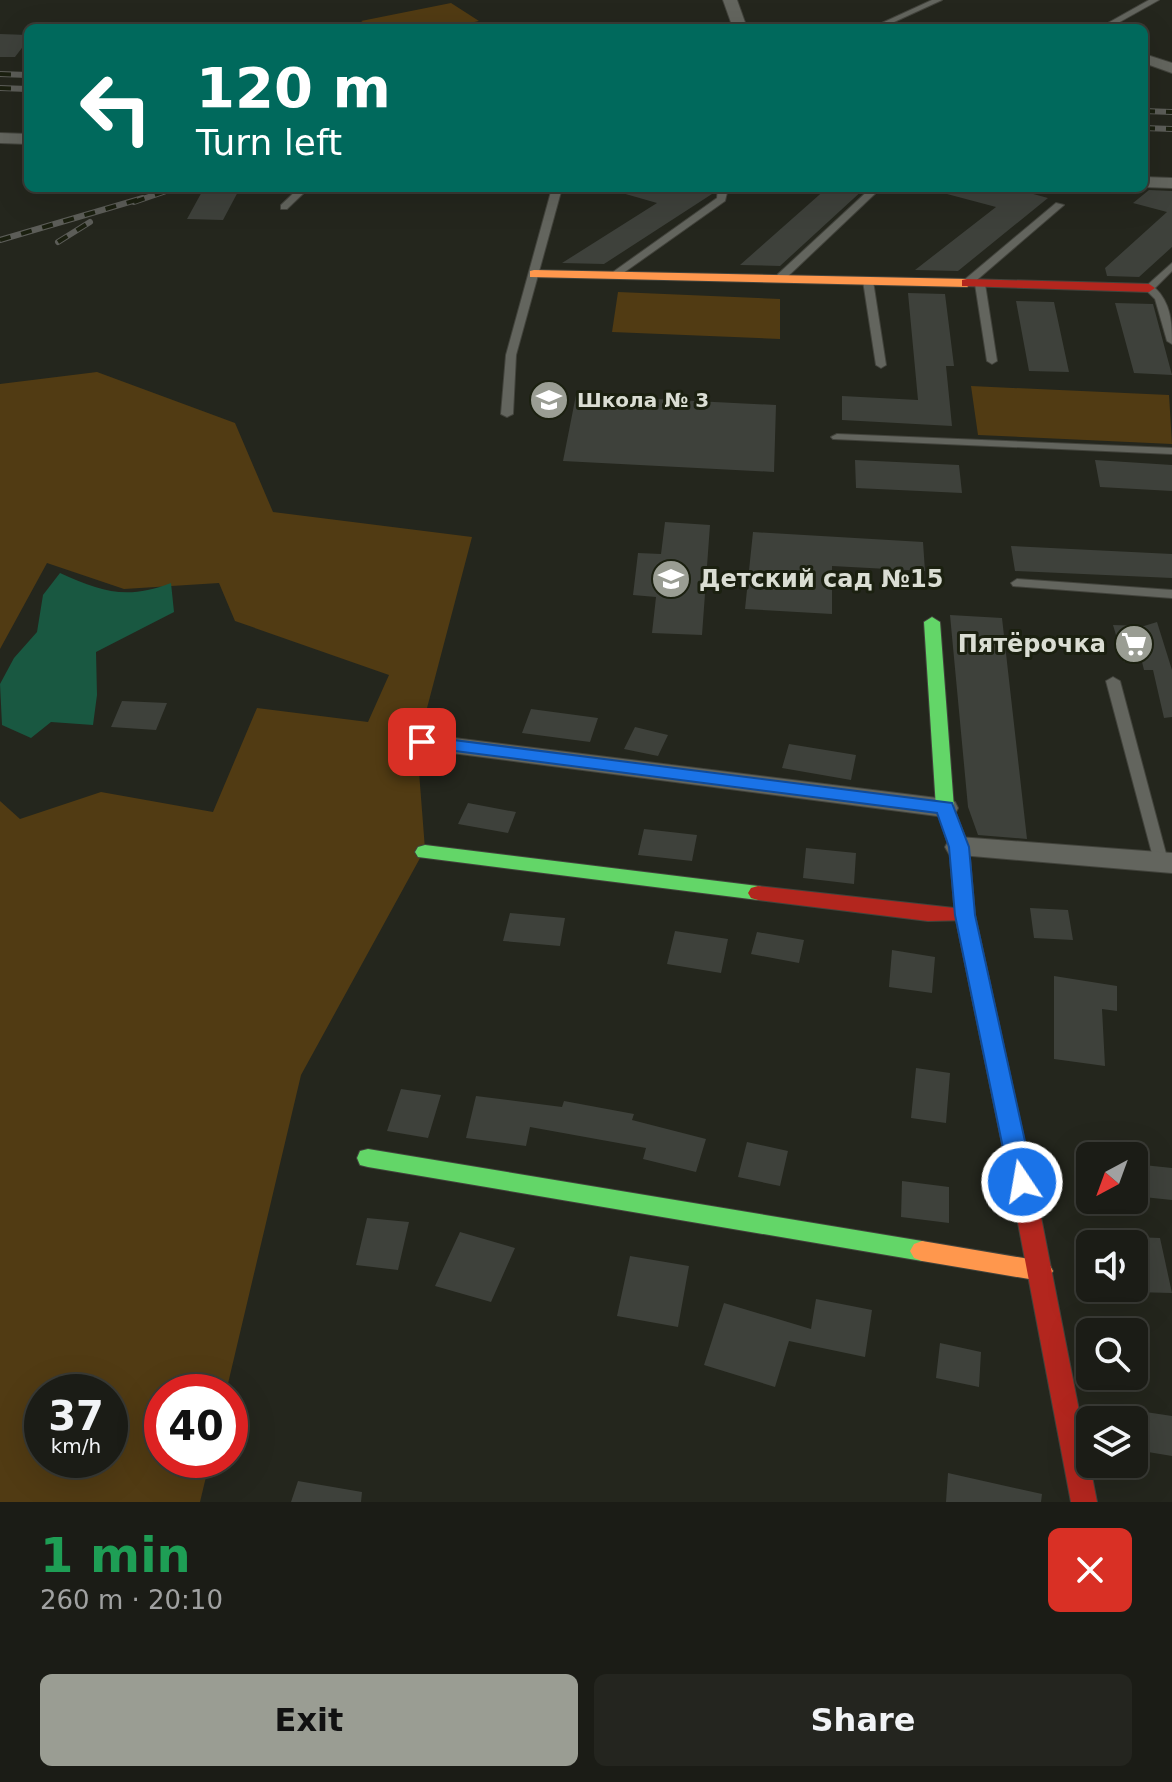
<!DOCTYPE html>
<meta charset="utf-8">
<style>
body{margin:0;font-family:"DejaVu Sans",sans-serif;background:#24251f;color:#f1f3f6;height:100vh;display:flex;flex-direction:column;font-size:30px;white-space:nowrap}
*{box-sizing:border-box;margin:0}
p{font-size:26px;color:#a0a1a1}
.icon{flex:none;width:44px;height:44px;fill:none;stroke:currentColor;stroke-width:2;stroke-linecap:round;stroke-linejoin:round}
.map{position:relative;height:1502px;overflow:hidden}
.side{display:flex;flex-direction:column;background:#1b1c16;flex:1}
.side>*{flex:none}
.top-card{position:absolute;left:24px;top:24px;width:1124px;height:168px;border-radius:12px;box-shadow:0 8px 32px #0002,0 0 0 2px #393a35;background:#00695c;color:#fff;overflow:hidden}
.needle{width:52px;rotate:221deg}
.fabs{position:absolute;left:1076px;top:1142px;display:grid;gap:16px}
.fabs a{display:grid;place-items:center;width:72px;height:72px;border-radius:12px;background:#1b1c16;box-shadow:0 8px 32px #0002,0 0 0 2px #393a35;font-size:40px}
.speed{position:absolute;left:24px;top:1374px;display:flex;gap:16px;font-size:40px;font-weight:700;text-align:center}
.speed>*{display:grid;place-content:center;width:104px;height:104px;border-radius:50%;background:#1b1c16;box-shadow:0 8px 32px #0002,0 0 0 2px #393a35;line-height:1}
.speed small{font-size:20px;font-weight:400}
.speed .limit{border:12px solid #d22;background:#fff;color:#111}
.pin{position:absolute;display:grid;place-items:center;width:68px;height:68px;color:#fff;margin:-34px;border-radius:16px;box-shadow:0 4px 12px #0006}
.me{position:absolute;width:88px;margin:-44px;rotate:348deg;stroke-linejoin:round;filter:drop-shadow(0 0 6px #0008)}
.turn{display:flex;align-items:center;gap:28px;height:168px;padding:0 40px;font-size:36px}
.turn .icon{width:104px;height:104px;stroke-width:2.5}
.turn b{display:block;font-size:56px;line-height:68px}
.round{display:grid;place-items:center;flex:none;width:84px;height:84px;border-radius:12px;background:#24251f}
.headline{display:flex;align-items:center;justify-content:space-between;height:136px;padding:0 40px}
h1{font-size:48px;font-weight:700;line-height:60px;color:#1e9e55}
.button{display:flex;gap:16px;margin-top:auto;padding:16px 40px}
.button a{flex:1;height:92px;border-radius:12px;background:#9a9d93;color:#111;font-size:32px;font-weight:700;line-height:92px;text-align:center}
.button a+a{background:#24251f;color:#f1f3f6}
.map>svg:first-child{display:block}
</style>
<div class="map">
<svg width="1172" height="1502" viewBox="0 0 1172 1502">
<rect width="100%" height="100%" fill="#24261d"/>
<path fill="#513b13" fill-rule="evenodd" d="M451 3 479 21C450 27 385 38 361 21Z
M618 292 780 299V339L612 332Z
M97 372 235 423 273 512 472 537 417 746 425 849 301 1075 226 1392H162V1460H210L200 1502H0V801L20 819 101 792 213 812 257 708 368 722 389 675 235 621 219 583 124 589 47 563 0 649V384ZM42 1392H110V1460H42Z
M971 386 1169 395 1172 444 978 435Z"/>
<path fill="#195841" d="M60 573C102 592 127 600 171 583L174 612 96 652 97 695 93 725 51 722 31 738 2 725 0 684 14 658 37 632 43 595Z"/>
<path fill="#3e413b" d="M0 34 28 35V40L15 57H0Z
M204 188H240L223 220 187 219Z
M623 188H691L712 194 604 264 562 263 657 203 622 193Z
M827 188H865L780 266 740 265Z
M948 188H1011L1048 198 958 271 915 270 996 207 947 194Z
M1149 190 1172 191V247L1139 277 1107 276 1105 268 1167 212 1133 203Z
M908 293 945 294 954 366H946L952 426 842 420V396L918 400Z
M1016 301 1054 302 1069 372 1029 371Z
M1115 303 1153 304 1172 375 1134 373Z
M576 395 776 405 774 472 563 461Z
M855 460 959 465 962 493 856 488Z
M1095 460 1172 465V491L1100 487Z
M665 522 710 525 702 635 652 633 656 597 633 595 638 553 661 554Z
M753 532 923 542 925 571 832 566V614L745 609Z
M1011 546 1172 554V578L1015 571Z
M950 615 1002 618 1027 839 978 835 968 807Z
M1157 622 1172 670V717L1164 718 1153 670H1144L1142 662H1124L1113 625 1144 626Z
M122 701 167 703 156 730 111 727Z
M531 709 598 718 590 742 522 733Z
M635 727 668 735 658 756 624 749Z
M789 744 856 755 851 780 782 768Z
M468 803 516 812 508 833 458 824Z
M644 829 697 835 692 861 638 855Z
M806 848 856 853 854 884 803 878Z
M1030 908 1068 910 1073 940 1034 938Z
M510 913 565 918 560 946 503 941Z
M675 931 728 939 721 973 667 964Z
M757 932 804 940 799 963 751 954Z
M892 950 935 957 932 993 889 987Z
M1054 976 1117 986V1011L1102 1009 1105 1066 1054 1059Z
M916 1068 950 1073 946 1123 911 1118Z
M401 1089 441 1095 428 1138 387 1131Z
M476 1096 562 1107 564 1101 634 1114 632 1120 706 1139 696 1172 643 1159 646 1148 530 1127 526 1146 466 1138Z
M747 1142 788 1151 780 1186 738 1177Z
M1134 1164 1172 1168V1200L1134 1196Z
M902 1181 949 1187V1223L901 1217Z
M367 1218 409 1222 398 1270 356 1265Z
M460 1232 515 1248 491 1302 435 1286Z
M1134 1237 1160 1238 1172 1293 1134 1292Z
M630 1256 689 1266 678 1327 617 1316Z
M816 1299 872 1310 865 1357 789 1341 775 1387 704 1365 724 1303 811 1329Z
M940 1343 981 1352 979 1387 936 1378Z
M1139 1411 1172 1416V1456L1142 1451Z
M948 1473 1042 1494 1041 1502H946Z
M298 1481 362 1492 361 1502H291Z"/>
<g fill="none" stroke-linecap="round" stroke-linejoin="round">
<g stroke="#42433c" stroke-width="2">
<path id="lane" d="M932 0H942L881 28H871Z
M1149 0H1159L1109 28H1099Z
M299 188H309L287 209H281V205Z
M552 188H562L516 355 513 414 507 417 501 414 506 355Z
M718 188H728L725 201 619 276H613V272L717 198Z
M871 188H881L785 279H777V275Z
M1056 203 1064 205 971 285H963V281Z
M1172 263V271L1155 288C1171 303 1172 323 1172 344L1167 341 1155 299 1144 288Z
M868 278 873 281 886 365 881 368 876 365 863 281Z
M980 281 985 284 997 361 992 364 987 361 975 284Z
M837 434 1172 448V454L833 439 831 437Z
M1017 579 1172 590V598L1013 586 1011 583Z
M1113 677 1120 681 1168 861 1166 865H1156L1154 861 1106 681Z"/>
</g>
<g stroke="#42433c" stroke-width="2">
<path id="street" d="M723 0H737L747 28H733Z
M1144 54 1172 63V73L1144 63Z
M0 133 28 134V144L0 143Z
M1144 177 1172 178V188L1144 187Z
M422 734 945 799 955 802 958 808 955 814 945 817 413 748 409 742 413 736Z
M959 837 1172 853V873L949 854 945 847 949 840Z"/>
</g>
<g stroke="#42433c" stroke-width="2">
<path id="fast" d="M932 617 940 622 954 808 969 847 975 915 1039 1207 1035 1214 1027 1217 1019 1214 1015 1207 955 915 949 847 936 808 924 622Z
M425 845 758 886 765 888 768 893 765 898 758 900 418 857 415 852 418 847Z
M368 1149 922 1241 930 1244 934 1251 930 1258 922 1261 368 1167 360 1165 357 1158 360 1151Z"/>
</g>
<g stroke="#42433c" stroke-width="2">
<path id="slow" d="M534 270 967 279 973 283 967 287 530 277V271Z
M922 1241 1041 1261 1049 1264 1053 1271 1049 1278 1041 1281 922 1261 914 1258 910 1251 914 1244Z"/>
</g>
<g stroke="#42433c" stroke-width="2">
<path id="jam" d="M967 279 1149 284 1155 288 1149 292 962 286V280Z
M758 886 972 910 975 915 972 920 928 921 758 900 751 898 748 893 751 888Z
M1027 1197 1035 1200 1039 1207 1097 1502H1071L1015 1207 1019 1200Z"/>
</g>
<use href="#lane" fill="#63655e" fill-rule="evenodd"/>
<use href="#street" fill="#63655e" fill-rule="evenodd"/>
<use href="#fast" fill="#63d668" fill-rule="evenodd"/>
<use href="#slow" fill="#ff974d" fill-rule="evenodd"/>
<use href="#jam" fill="#b3261e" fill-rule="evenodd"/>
<g stroke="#5c5d58" stroke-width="6">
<path id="rail" d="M0 74 28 75
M0 88 28 89
M1144 111 1172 112
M1144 128 1172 129
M134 202 175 188
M0 240 143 198
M58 242 90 222"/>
</g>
<use href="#rail" stroke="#1b2010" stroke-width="4" stroke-dasharray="11" stroke-linecap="butt"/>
</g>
<path fill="#1a73e8" stroke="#114b97" stroke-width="2" d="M422 736 952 803 969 847 975 915 1034 1182 1030 1189 1022 1192 1014 1189 1010 1182 955 915 949 847 937 813 416 746 413 742Z"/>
<defs>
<g id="school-disc" transform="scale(2)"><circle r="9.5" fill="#9a9d93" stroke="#1b2010"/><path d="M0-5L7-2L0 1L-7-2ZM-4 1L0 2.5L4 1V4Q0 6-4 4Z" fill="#fff"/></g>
<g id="supermarket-disc" transform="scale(2)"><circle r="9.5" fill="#9a9d93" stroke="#1b2010"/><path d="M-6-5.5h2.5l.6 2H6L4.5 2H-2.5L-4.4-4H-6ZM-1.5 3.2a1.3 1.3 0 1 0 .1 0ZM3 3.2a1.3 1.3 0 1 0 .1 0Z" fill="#fff"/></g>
</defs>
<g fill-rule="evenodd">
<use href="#school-disc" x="549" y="400"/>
<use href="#school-disc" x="671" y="579"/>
<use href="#supermarket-disc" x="1134" y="644"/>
</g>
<g text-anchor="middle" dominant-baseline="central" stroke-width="6" stroke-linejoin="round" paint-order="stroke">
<g font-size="20" font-weight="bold" fill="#daddd3" stroke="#1b2010" text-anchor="start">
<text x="577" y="400">Школа № 3</text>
</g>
<g font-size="24" font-weight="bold" fill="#daddd3" stroke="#1b2010" text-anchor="start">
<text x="699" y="579">Детский сад №15</text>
<text x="1106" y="644" text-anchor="end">Пятёрочка</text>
</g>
</g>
</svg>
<div class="fabs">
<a><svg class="needle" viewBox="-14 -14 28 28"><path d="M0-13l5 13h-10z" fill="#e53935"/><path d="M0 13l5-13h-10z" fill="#a0a1a1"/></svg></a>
<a><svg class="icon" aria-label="sound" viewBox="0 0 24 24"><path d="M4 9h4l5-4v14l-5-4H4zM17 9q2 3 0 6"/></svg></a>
<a><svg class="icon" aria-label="search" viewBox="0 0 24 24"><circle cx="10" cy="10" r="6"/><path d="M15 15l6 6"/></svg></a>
<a><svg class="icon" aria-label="layers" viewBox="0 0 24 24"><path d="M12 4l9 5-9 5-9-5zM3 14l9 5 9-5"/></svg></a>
</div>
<div class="speed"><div>37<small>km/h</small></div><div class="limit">40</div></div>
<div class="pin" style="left:422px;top:742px;background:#d93025"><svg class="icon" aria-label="arrive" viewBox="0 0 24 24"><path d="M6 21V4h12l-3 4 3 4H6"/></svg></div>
<svg class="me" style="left:1022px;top:1182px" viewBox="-20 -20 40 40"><circle r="17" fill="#1a73e8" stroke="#fff" stroke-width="3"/><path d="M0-11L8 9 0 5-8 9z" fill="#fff"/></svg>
<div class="top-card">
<div class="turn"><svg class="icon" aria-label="left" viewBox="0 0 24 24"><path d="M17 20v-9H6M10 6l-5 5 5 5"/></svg><div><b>120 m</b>Turn left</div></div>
</div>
</div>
<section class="side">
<div class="headline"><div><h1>1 min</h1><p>260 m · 20:10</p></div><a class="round" style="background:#d93025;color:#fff"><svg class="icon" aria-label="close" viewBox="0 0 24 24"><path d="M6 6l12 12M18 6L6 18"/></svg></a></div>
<div class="button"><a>Exit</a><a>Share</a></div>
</section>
